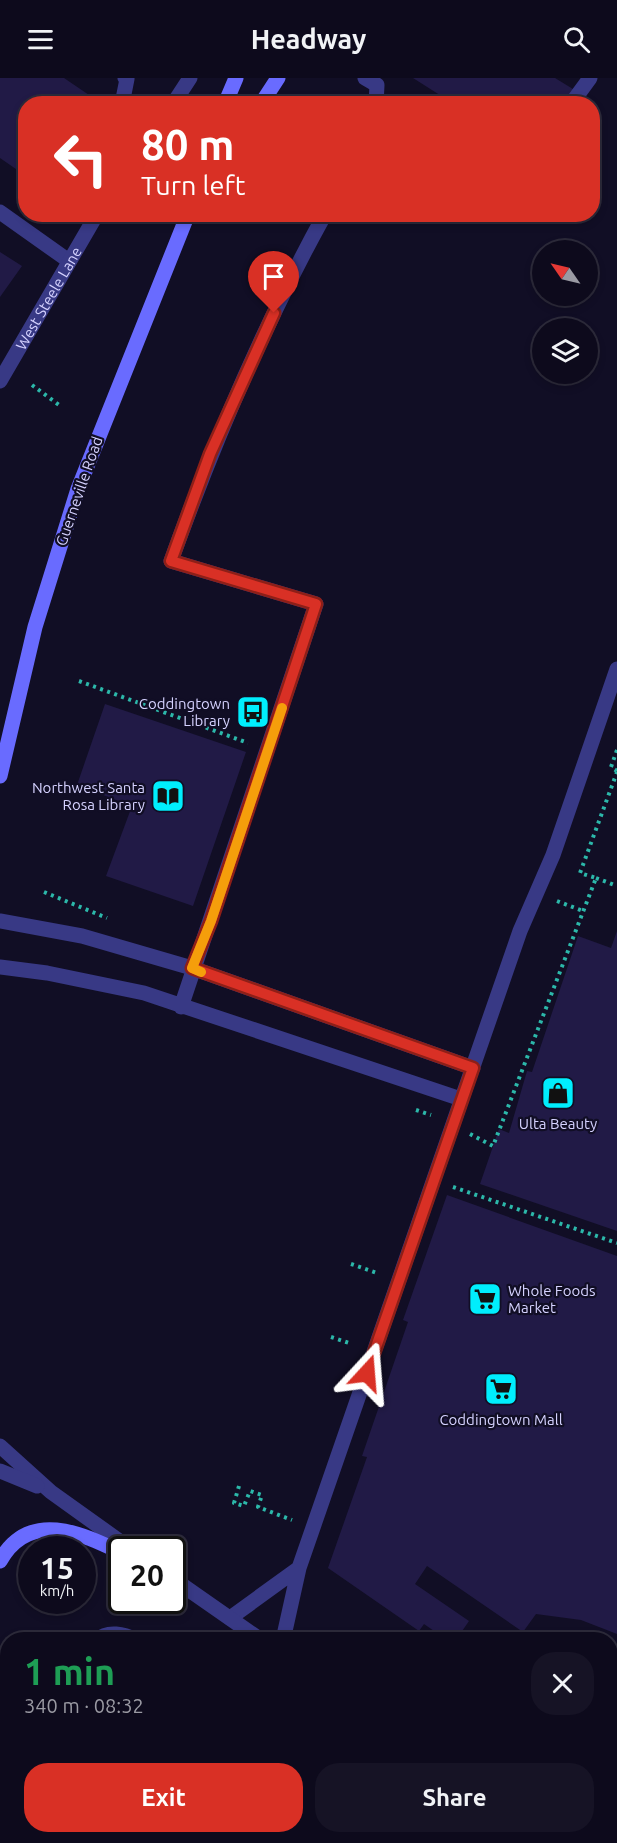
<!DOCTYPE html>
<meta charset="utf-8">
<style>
body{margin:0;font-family:Ubuntu,sans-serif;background:#161325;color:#f1f3f6;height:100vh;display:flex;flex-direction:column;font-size:22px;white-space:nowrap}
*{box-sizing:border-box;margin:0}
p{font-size:20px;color:#9a9aa3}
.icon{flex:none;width:33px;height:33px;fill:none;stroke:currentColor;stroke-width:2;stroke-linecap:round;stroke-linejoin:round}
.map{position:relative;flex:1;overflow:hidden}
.side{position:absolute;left:0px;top:1554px;width:618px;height:212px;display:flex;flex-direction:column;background:#0d0a1c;border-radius:24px 24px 0 0;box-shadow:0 3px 9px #0003,0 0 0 2px #2d2b3b}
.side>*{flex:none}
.banner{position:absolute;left:18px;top:18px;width:582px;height:126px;border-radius:24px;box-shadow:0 3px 9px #0003,0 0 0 2px #2d2b3b;background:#d93025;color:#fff;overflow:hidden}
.needle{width:39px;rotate:304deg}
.tools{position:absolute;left:532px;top:162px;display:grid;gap:12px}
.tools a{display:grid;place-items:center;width:66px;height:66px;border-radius:50%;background:#0d0a1c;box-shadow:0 3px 9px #0003,0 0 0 2px #2d2b3b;font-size:30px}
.speed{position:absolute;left:18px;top:1458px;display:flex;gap:12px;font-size:30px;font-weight:700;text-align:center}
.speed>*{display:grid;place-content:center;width:78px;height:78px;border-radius:50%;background:#0d0a1c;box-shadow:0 3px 9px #0003,0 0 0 2px #2d2b3b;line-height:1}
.speed small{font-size:15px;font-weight:400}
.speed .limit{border:3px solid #111;border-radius:9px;background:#fff;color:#111}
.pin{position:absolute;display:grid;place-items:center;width:51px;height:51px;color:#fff;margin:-62px -26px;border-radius:50% 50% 50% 0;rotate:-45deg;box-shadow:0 0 6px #0007}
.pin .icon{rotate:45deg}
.me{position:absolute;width:66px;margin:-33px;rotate:19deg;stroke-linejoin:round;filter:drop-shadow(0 0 4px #0008)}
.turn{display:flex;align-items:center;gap:21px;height:126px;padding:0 24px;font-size:27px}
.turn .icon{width:78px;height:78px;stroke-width:2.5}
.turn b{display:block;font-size:42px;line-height:51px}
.round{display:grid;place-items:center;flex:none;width:63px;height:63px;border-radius:24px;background:#161325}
.head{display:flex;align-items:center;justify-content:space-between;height:102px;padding:0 24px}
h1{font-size:36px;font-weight:700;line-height:45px;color:#1e9e55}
.cta{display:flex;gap:12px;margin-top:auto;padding:12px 24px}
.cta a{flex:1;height:69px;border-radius:24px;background:#d93025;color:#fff;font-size:24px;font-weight:700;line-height:69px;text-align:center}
.cta a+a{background:#161325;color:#f1f3f6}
header{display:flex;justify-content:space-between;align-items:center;height:78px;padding:0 24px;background:#0d0a1c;font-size:27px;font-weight:700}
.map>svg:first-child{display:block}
</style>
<header><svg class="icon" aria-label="menu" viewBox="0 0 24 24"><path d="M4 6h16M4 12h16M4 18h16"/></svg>Headway<svg class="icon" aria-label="search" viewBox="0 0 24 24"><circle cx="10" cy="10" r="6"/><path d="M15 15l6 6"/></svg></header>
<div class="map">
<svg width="617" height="1765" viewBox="0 0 617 1765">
<rect width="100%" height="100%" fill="#110e25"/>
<path fill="#211a46" d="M0 0H64L92 19 88 26H26V98L0 80Z
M413 0H555L586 19 582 26H454Z
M0 174 22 188 0 219Z
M105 626 246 674 193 828 106 798 132 728 77 707Z
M617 853V1153L480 1106 499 1051 509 1055 527 993 532 994 578 858 611 870Z
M447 1117 617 1178V1556L581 1542 536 1536 523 1554 427 1488 415 1506 469 1543 456 1562H447L424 1546 419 1553 328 1490 367 1379 362 1378 408 1244 403 1242Z
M40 1758H81V1760L40 1763Z"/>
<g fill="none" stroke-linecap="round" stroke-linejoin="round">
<path stroke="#2cb8aa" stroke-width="4" stroke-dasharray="3 4.5" stroke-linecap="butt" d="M32 307 59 327
M79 603 248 665
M617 672 611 689 617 693
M596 800 617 808
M44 814 107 840
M557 823 583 833
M416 1032 431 1037
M470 1056 493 1068 596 800 580 795 617 694
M453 1109 617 1165
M351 1186 377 1195
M331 1259 352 1266
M239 1408 234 1425 244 1428 250 1413 262 1417 258 1429 292 1442"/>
<path stroke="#383985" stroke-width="15" d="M365 0 377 7 376 26
M122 26 127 1 125 0
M571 26 590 0
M0 134 69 183
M0 843 82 858 192 890 473 990
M0 889 47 895 144 915 461 1021
M181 929 316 526 171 483C214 364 263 248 325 136
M230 1540 299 1490
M97 1562C108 1552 124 1556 136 1562
M283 1562 299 1490 520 853 553 777 617 591
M610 1598 617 1600
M610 1708 617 1712
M76 1760 77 1765
M414 1765 419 1758"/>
<g stroke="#383985" stroke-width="15">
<path d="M173 26 190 0"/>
<path id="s1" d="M0 303 97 136"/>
<path d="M0 1368 51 1414 132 1472"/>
<path d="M0 1393 37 1408"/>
<path d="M172 1500 261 1562"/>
<path d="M546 1758 556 1765"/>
</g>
<path stroke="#696bff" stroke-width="15" d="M225 26 236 0
M261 26 278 0
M0 698 35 549 78 411 188 136
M0 1483C29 1431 81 1455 122 1475
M172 1501H174
M0 1706 6 1765"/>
</g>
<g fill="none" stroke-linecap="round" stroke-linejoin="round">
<g stroke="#8d1f18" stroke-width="15">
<path id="route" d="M274 235 210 376 171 483 316 526 211 843 192 890 473 990 367 1295"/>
</g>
<use href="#route" stroke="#d93025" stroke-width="10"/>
<path stroke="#f59e0b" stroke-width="10" d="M201 894 192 890 211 843 282 630"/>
</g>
<defs>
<g id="bus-square" transform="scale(1.725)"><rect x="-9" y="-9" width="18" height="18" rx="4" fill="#00eefd" stroke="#110e25"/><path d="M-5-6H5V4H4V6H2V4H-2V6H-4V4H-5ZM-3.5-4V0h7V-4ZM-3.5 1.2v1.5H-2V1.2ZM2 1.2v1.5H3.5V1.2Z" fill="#111"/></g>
<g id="library-square" transform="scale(1.725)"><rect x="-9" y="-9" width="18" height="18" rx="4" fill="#00eefd" stroke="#110e25"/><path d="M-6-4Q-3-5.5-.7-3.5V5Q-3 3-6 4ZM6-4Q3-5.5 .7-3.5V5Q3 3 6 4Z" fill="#111"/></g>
<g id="shop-square" transform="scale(1.725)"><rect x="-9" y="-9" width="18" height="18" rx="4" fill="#00eefd" stroke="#110e25"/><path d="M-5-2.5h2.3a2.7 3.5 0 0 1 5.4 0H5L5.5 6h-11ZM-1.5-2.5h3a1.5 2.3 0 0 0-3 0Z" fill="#111"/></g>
<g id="supermarket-square" transform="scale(1.725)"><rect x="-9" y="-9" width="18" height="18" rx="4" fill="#00eefd" stroke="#110e25"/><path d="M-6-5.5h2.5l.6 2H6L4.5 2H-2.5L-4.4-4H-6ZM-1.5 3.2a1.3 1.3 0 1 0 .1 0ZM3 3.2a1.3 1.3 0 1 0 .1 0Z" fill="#111"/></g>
</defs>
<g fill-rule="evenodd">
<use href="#bus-square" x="253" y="634"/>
<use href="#library-square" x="168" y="718"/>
<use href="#shop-square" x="558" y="1015"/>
<use href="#supermarket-square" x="485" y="1221"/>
<use href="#supermarket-square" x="501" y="1311"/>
</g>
<g text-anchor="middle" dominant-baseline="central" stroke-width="4.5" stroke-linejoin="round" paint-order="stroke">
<g font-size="15" fill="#d5d2ff" stroke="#110e25">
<text stroke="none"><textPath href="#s1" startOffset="96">West Steele Lane</textPath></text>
<text transform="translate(79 413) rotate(-71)">Guerneville Road</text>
</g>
<g font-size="15" fill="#d5d2ff" stroke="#110e25" text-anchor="end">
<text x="230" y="625">Coddingtown<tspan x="230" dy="17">Library</tspan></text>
<text x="145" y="709">Northwest Santa<tspan x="145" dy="17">Rosa Library</tspan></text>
<text x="558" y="1045" text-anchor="middle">Ulta Beauty</text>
<text x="508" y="1212" text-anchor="start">Whole Foods<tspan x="508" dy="17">Market</tspan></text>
<text x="501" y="1341" text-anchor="middle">Coddingtown Mall</text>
</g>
</g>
</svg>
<div class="tools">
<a><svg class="needle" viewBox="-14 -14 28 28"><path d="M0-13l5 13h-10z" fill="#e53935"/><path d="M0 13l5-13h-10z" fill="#9a9aa3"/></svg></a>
<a><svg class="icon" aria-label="layers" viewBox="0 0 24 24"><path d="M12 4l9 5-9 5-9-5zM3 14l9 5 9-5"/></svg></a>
</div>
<div class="speed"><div>15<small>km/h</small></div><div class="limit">20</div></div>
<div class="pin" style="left:274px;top:235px;background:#d93025"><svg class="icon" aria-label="arrive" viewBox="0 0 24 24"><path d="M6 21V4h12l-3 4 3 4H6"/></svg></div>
<svg class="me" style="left:367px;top:1295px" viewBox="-20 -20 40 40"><path d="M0-17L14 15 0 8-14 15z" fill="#d93025" stroke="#fff" stroke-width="4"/></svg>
<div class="banner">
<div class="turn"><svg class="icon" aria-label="left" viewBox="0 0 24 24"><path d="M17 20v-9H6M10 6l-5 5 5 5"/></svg><div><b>80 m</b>Turn left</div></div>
</div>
<section class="side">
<div class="head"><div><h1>1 min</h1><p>340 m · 08:32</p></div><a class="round"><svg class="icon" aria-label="close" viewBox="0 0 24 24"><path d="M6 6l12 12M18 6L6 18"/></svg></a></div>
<div class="cta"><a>Exit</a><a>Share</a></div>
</section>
</div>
